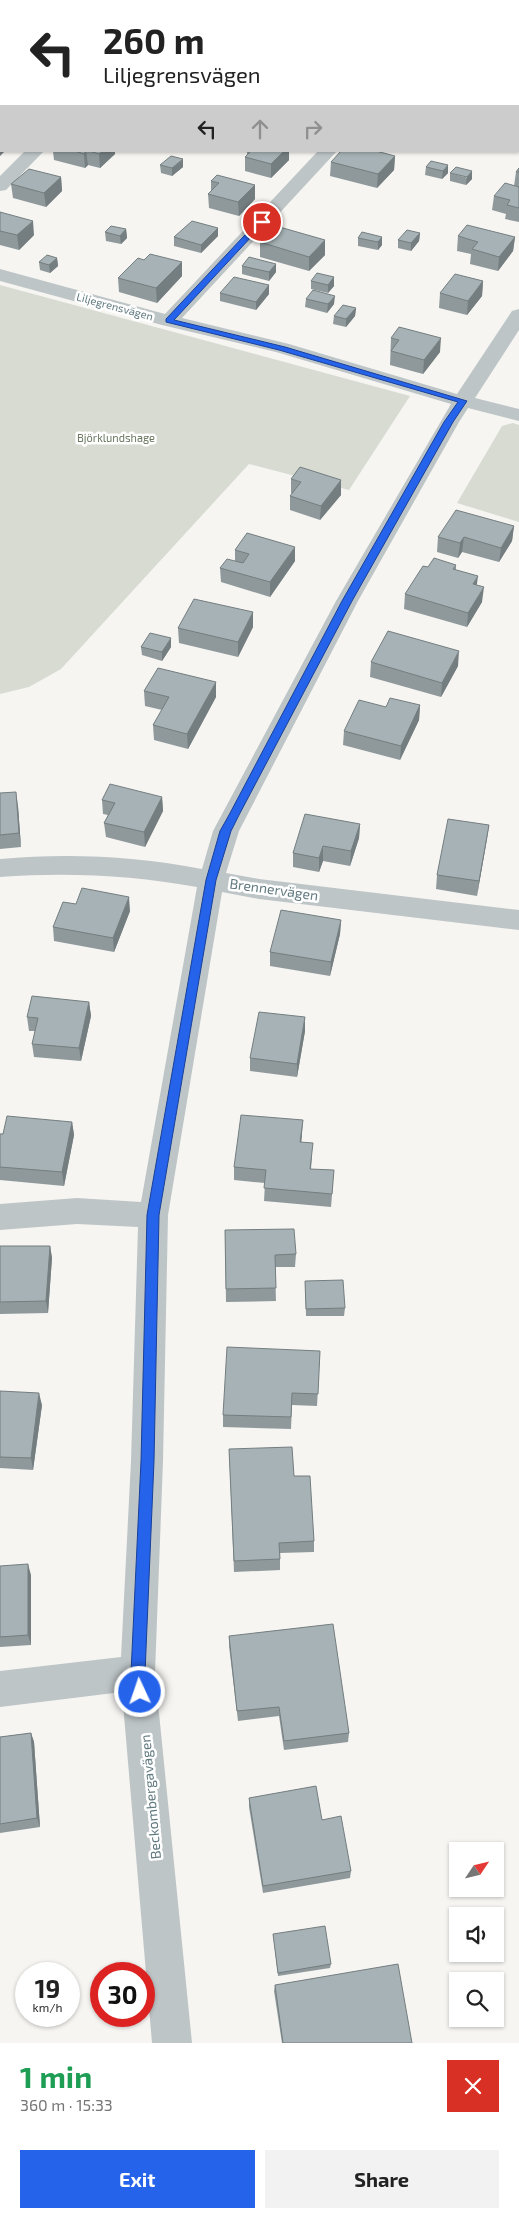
<!DOCTYPE html>
<meta charset="utf-8">
<style>
body{margin:0;font-family:"Exo 2",sans-serif;background:#f2f2f2;color:#222;height:100vh;display:flex;flex-direction:column;font-size:19px;white-space:nowrap}
*{box-sizing:border-box;margin:0}
p{font-size:16px;color:#767676}
.icon{flex:none;width:28px;height:28px;fill:none;stroke:currentColor;stroke-width:2;stroke-linecap:round;stroke-linejoin:round}
.map{position:relative;height:2043px;overflow:hidden}
.panel{display:flex;flex-direction:column;background:#fff;flex:1}
.panel>*{flex:none}
.guide{position:absolute;left:0px;top:0px;width:520px;height:152px;box-shadow:0 1px 4px #0004;background:#fff;color:#222;overflow:hidden}
.needle{width:32px;rotate:55deg}
.buttons{position:absolute;left:449px;top:1842px;display:grid;gap:10px}
.buttons a{display:grid;place-items:center;width:55px;height:55px;border-radius:0px;background:#fff;box-shadow:0 1px 4px #0004;font-size:25px}
.speed{position:absolute;left:15px;top:1962px;display:flex;gap:10px;font-size:25px;font-weight:700;text-align:center}
.speed>*{display:grid;place-content:center;width:65px;height:65px;border-radius:50%;background:#fff;box-shadow:0 1px 4px #0004;line-height:1}
.speed small{font-size:12px;font-weight:400}
.speed .limit{border:8px solid #d22;background:#fff;color:#111}
.pin{position:absolute;display:grid;place-items:center;width:42px;height:42px;color:#fff;margin:-21px;border:2px solid #fff;border-radius:50%;box-shadow:0 1px 5px #0007}
.me{position:absolute;width:55px;margin:-28px;rotate:357deg;stroke-linejoin:round;filter:drop-shadow(0 0 4px #0008)}
.turn{display:flex;align-items:center;gap:18px;height:105px;padding:0 20px;font-size:22px}
.turn .icon{width:65px;height:65px;stroke-width:2.5}
.turn b{display:block;font-size:35px;line-height:42px}
.lanes{display:flex;align-items:center;height:48px;padding:0 20px;background:#0003;justify-content:center;gap:25px;direction:ltr}
.lanes .off{opacity:.35}
.round{display:grid;place-items:center;flex:none;width:52px;height:52px;border-radius:0px;background:#f2f2f2}
.headline{display:flex;align-items:center;justify-content:space-between;height:85px;padding:0 20px}
h1{font-size:30px;font-weight:700;line-height:38px;color:#1e9e55}
.primary-button{display:flex;gap:10px;margin-top:auto;padding:10px 20px}
.primary-button a{flex:1;height:58px;border-radius:0px;background:#2563eb;color:#fff;font-size:20px;font-weight:700;line-height:58px;text-align:center}
.primary-button a+a{background:#f2f2f2;color:#222}
.map>svg:first-child{display:block}
</style>
<div class="map">
<svg width="519" height="2043" viewBox="0 0 519 2043">
<rect width="100%" height="100%" fill="#f6f5f2"/>
<path fill="#d7dbd1" d="M0 285 410 396 349 490 249 464 61 669 29 687 0 694Z
M513 423 519 425V522L457 503 502 426Z"/>
<g fill="none" stroke-linecap="round" stroke-linejoin="round">
<path fill="#bec5c7" fill-rule="evenodd" d="M146 0H162V1H146Z
M25 151H44L6 190 0 191V176Z
M318 151H337L182 318 289 344 457 394 512 311 519 309V330L475 398 519 409V421L468 408 459 422 358 601 239 831 226 873 259 879 519 910V930L259 899 222 892 168 1215 163 1461 155 1673 192 2043H152L122 1692 0 1707V1671L121 1657 131 1461 138 1227 77 1224 0 1230V1204L77 1198 141 1202 197 887C132 875 66 872 0 877V859C67 853 135 856 202 869L213 831 336 601 451 404 276 352 162 325 0 281V269L165 314Z"/>
</g>
<path fill="#8f999c" d="M53 151H115V154L100 168 88 165 85 168 54 160Z
M247 151H289V160L271 178 245 171V157L247 155Z
M395 156 394 170 377 188 330 176 331 162Z
M431 161 448 173 442 179 425 175 426 167Z
M160 165 183 167 172 176 161 173Z
M519 168V187L514 186 516 172Z
M450 173 472 179 466 185 450 181Z
M61 177 62 191 46 207 13 198 11 184Z
M211 181 255 185V199L239 216 209 208 208 194 211 191Z
M519 187V222L505 219 506 214 492 210 494 196Z
M0 212 34 235 19 250 0 245Z
M126 229 127 238 121 244 106 241 105 232Z
M420 233 419 241 411 251 398 248V240Z
M218 236 201 253 174 246V237Z
M458 236 515 237 513 251 498 271 470 264 471 254 457 251Z
M382 237V245L378 250 358 246V238Z
M260 242 325 255 309 271 260 257Z
M57 258 58 266 50 273 40 270 39 262Z
M144 260 182 262V276L157 303 119 292 118 278Z
M276 264V272L269 281 242 274V266Z
M334 277V286L328 293 311 289V281Z
M483 281 482 296 467 315 439 308 440 293Z
M269 285V294L256 310 220 301V293Z
M306 299 334 304 327 313 305 307Z
M356 308 355 316 346 327 333 324 334 316Z
M391 338 440 352 423 374 390 365Z
M291 479 341 495 320 520 290 510V496L292 494 291 493Z
M514 526 512 541 499 562 462 552 458 558 437 552 438 537Z
M235 550 295 561 270 597 221 582 220 568 235 561Z
M456 565V570L482 602 467 627 404 609 405 594 428 567Z
M253 612V627L238 657 179 643 178 628Z
M141 647H171L162 661 142 655Z
M371 662 458 666 441 697 370 677Z
M144 691 216 697 188 749 154 740 153 725 162 710 145 706Z
M420 705 419 720 400 760 343 745 344 731 386 707Z
M0 793 18 806 21 847 0 849Z
M162 797 163 811 145 847 106 837 104 823 108 815 103 814 102 800Z
M360 824 359 838 350 866 323 861 319 872 293 867V853Z
M489 825 477 896 436 889 437 875Z
M76 904 130 911 114 952 54 941 53 927Z
M341 920 340 934 330 976 270 966V952Z
M89 1002 91 1016 81 1061 34 1057 32 1044 35 1031H29L27 1017Z
M305 1031 297 1077 250 1071V1058Z
M72 1122 74 1135 64 1186 0 1180V1134Z
M302 1134 301 1142 312 1157 311 1169 333 1183 331 1207 264 1201 265 1183 234 1180V1167Z
M225 1230 296 1254 295 1267H275L276 1301 226 1302Z
M0 1246H50L52 1258 48 1313 0 1314Z
M305 1281 345 1308 344 1316H306Z
M320 1351 317 1406 292 1405 291 1429 223 1427V1415Z
M0 1391 42 1405 33 1470 0 1468Z
M229 1449 294 1476 314 1541V1552L280 1553V1570L234 1572Z
M0 1566 31 1575V1645L0 1647Z
M229 1636 349 1733 348 1742 284 1750 279 1716 238 1721 229 1646Z
M31 1733 34 1742 40 1827 0 1833V1737Z
M249 1798 322 1820 351 1871 350 1878 263 1893 249 1807Z
M273 1934 331 1964 330 1968 278 1976Z
M275 1985 412 2043H282L274 1991Z"/>
<path fill="#747d7f" d="M1 139V151H5L0 156V140Z
M86 151 88 165 85 168 84 154Z
M103 151H115V154L100 168 99 154Z
M284 151H289V160L271 178V164Z
M395 156 394 170 377 188 378 174Z
M183 159V167L172 176V168Z
M448 165V173L442 179 443 171Z
M472 171V179L466 185 467 177Z
M61 177 62 191 46 207 44 193Z
M255 185V199L239 216 238 202Z
M33 221 34 235 19 250 17 235Z
M218 228V236L201 253V245Z
M126 229 127 238 121 244 120 236Z
M420 233 419 241 411 251V243Z
M382 237V245L378 250V242Z
M515 237 513 251 498 271 499 257Z
M325 240V255L309 271V257Z
M57 258 58 266 50 273 49 265Z
M182 262V276L157 303 156 288Z
M276 264V272L269 281V272Z
M334 277V286L328 293V285Z
M483 281 482 296 467 315 468 301Z
M269 285V294L256 310V302Z
M335 296 334 304 327 313 328 304Z
M356 308 355 316 346 327V319Z
M441 338 440 352 423 374 424 360Z
M341 480V495L320 520 321 506Z
M514 526 512 541 499 562 501 548Z
M464 537 462 552 458 558 460 543Z
M295 547V561L270 597V582Z
M478 576 476 591 473 584Z
M484 587 482 602 467 627 468 613Z
M253 612V627L238 657V642Z
M171 638V647L162 661V652Z
M459 651 458 666 441 697 442 683Z
M216 682V697L188 749 187 734Z
M420 705 419 720 400 760 401 746Z
M16 792 18 806 21 847 19 833Z
M162 797 163 811 145 847 144 832Z
M360 824 359 838 350 866 351 851Z
M489 825 487 839 477 896 479 881Z
M323 846V861L319 872V858Z
M129 897 130 911 114 952 113 938Z
M341 920 340 934 330 976 331 962Z
M89 1002 91 1016 81 1061 79 1048Z
M305 1017V1031L297 1077V1064Z
M303 1120 302 1134 300 1156V1142Z
M72 1122 74 1135 64 1186 62 1172Z
M50 1246 52 1258 48 1313 46 1301Z
M39 1393 42 1405 33 1470 31 1458Z
M28 1564 31 1575V1645L28 1635Z
M31 1733 34 1742 40 1827 37 1818Z"/>
<path fill="#a6b2b5" stroke="#747d7f" d="M168 0H233L232 1H167Z
M0 124H1V139L0 140Z
M75 151H86L84 154Z
M89 151H103L99 154Z
M251 151H284L271 164 245 157Z
M341 151H376L395 156 378 174 331 162Z
M171 156 183 159 172 168 160 165Z
M431 161 448 165 443 171 426 167Z
M456 167 472 171 467 177 450 173Z
M519 168V172H516Z
M29 169 61 177 44 193 11 184Z
M217 175 255 185 238 202 208 194 219 183 211 181Z
M505 183 519 187V208L507 205 510 200 494 196Z
M0 212 33 221 17 235 0 231Z
M192 221 218 228 201 245 174 237Z
M467 225 515 237 499 257 472 249 478 242 458 236Z
M111 226 126 229 120 236 105 232Z
M276 226 325 240 309 257 260 242Z
M407 230 420 233 411 243 398 240Z
M362 232 382 237 378 242 358 238Z
M150 254 182 262 156 288 118 278 138 258 144 260Z
M47 255 57 258 49 265 39 262Z
M249 257 276 264 269 272 242 266Z
M317 273 334 277 328 285 311 281Z
M455 274 483 281 468 301 440 293Z
M234 277 269 285 256 302 220 293Z
M313 290 335 296 328 304 306 299Z
M343 305 356 308 346 319 334 316Z
M399 327 441 338 424 360 391 351 399 340 391 338Z
M300 467 341 480 321 506 290 496 301 482 291 479Z
M456 510 514 526 501 548 464 537 460 543 438 537Z
M247 533 295 547 270 582 220 568 227 559 243 563 249 554 235 550Z
M434 558 456 565 453 569 478 576 473 584 484 587 468 613 405 594 423 566 428 567Z
M194 599 253 612 238 642 178 628Z
M388 631 459 651 442 683 371 662Z
M150 633 171 638 162 652 141 647Z
M158 668 216 682 187 734 153 725 169 697 144 691Z
M390 698 420 705 401 746 344 731 359 700 386 707Z
M110 784 162 797 144 832 104 823 115 803 102 800Z
M16 792 19 833 0 835V793Z
M305 814 360 824 351 851 323 846 319 858 293 853Z
M448 819 489 825 479 881 437 875Z
M82 888 129 897 113 938 53 927 63 902 76 904Z
M281 910 341 920 331 962 270 952Z
M32 996 89 1002 79 1048 32 1044 38 1018 27 1017Z
M259 1012 305 1017 297 1064 250 1058Z
M241 1115 303 1120 300 1142 313 1143 310 1169 334 1170 332 1194 264 1188 266 1170 234 1167Z
M7 1116 72 1122 62 1172 0 1167V1134H3Z
M294 1229 296 1254 275 1255 276 1288 226 1289 225 1230Z
M0 1246H50L46 1301 0 1302Z
M343 1280 345 1308 306 1309 305 1281Z
M227 1347 320 1351 318 1394 292 1393 291 1417 223 1415Z
M0 1391 39 1393 31 1458 0 1457Z
M292 1447 294 1476H310L314 1541 279 1543 280 1559 234 1561 229 1449Z
M28 1564V1635L0 1637V1566Z
M333 1624 349 1733 284 1741 279 1707 237 1711 229 1636Z
M31 1733 37 1818 0 1824V1737Z
M316 1786 322 1820 341 1816 351 1871 263 1886 249 1798Z
M325 1926 331 1964 278 1973 273 1934Z
M398 1964 412 2043H283L275 1985Z"/>
<path fill="#2563eb" stroke="#184099" d="M259 220 265 222 174 320 285 347 467 401 453 422 352 601 239 815 231 831 216 880 159 1215 154 1461 145 1673 147 1692 145 1698 140 1700 135 1698 131 1673 141 1461 147 1215 206 880 220 831 229 815 342 601 444 422 458 402 279 350 166 322V319Z"/>
<g text-anchor="middle" dominant-baseline="central" stroke-width="5" stroke-linejoin="round" paint-order="stroke">
<g font-size="11" fill="#60797f" stroke="#fff">
<text transform="translate(115 306) rotate(15)">Liljegrensvägen</text>
</g>
<g font-size="11" fill="#69765f" stroke="#fff">
<text x="116" y="437">Björklundshage</text>
</g>
<g font-size="14" fill="#60797f" stroke="#fff">
<text transform="translate(274 889) rotate(8)">Brennervägen</text>
<text transform="translate(150 1797) rotate(-95)">Beckombergavägen</text>
</g>
</g>
</svg>
<div class="buttons">
<a><svg class="needle" viewBox="-14 -14 28 28"><path d="M0-13l5 13h-10z" fill="#e53935"/><path d="M0 13l5-13h-10z" fill="#767676"/></svg></a>
<a><svg class="icon" aria-label="sound" viewBox="0 0 24 24"><path d="M4 9h4l5-4v14l-5-4H4zM17 9q2 3 0 6"/></svg></a>
<a><svg class="icon" aria-label="search" viewBox="0 0 24 24"><circle cx="10" cy="10" r="6"/><path d="M15 15l6 6"/></svg></a>
</div>
<div class="speed"><div>19<small>km/h</small></div><div class="limit">30</div></div>
<div class="pin" style="left:262px;top:222px;background:#d93025"><svg class="icon" aria-label="arrive" viewBox="0 0 24 24"><path d="M6 21V4h12l-3 4 3 4H6"/></svg></div>
<svg class="me" style="left:140px;top:1692px" viewBox="-20 -20 40 40"><circle r="17" fill="#2563eb" stroke="#fff" stroke-width="3"/><path d="M0-11L8 9 0 5-8 9z" fill="#fff"/></svg>
<div class="guide">
<div class="turn"><svg class="icon" aria-label="left" viewBox="0 0 24 24"><path d="M17 20v-9H6M10 6l-5 5 5 5"/></svg><div><b>260 m</b>Liljegrensvägen</div></div>
<div class="lanes"><svg class="icon" aria-label="left" viewBox="0 0 24 24"><path d="M17 20v-9H6M10 6l-5 5 5 5"/></svg><svg class="icon off" aria-label="ahead" viewBox="0 0 24 24"><path d="M12 20V5M6 11l6-6 6 6"/></svg><svg class="icon off" aria-label="right" viewBox="0 0 24 24"><path d="M7 20v-9h11M14 6l5 5-5 5"/></svg></div>
</div>
</div>
<section class="panel">
<div class="headline"><div><h1>1 min</h1><p>360 m · 15:33</p></div><a class="round" style="background:#d93025;color:#fff"><svg class="icon" aria-label="close" viewBox="0 0 24 24"><path d="M6 6l12 12M18 6L6 18"/></svg></a></div>
<div class="primary-button"><a>Exit</a><a>Share</a></div>
</section>
